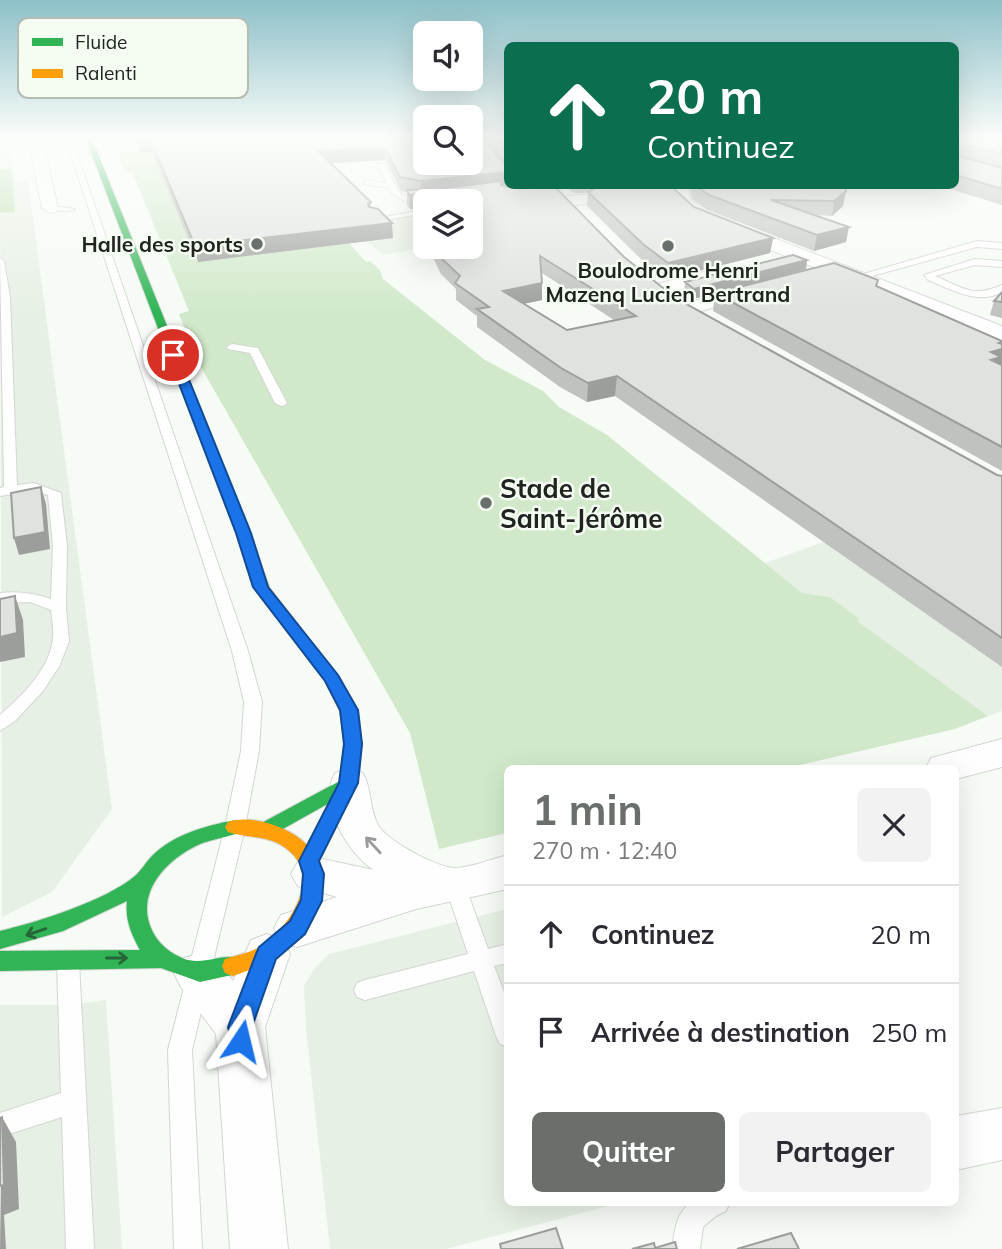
<!DOCTYPE html>
<html lang="fr">
<meta charset="utf-8">
<style>
body{margin:0;font-family:Mulish,sans-serif;background:#f2f2f3;color:#2b2b33;height:100vh;display:flex;flex-direction:column;font-size:26px;white-space:nowrap}
*{box-sizing:border-box;margin:0}
p{font-size:23px;color:#7c7c81}
.icon{flex:none;width:38px;height:38px;fill:none;stroke:currentColor;stroke-width:2;stroke-linecap:round;stroke-linejoin:round}
.map{position:relative;flex:1;overflow:hidden}
.sheet{position:absolute;left:504px;top:765px;width:455px;height:441px;display:flex;flex-direction:column;background:#fff;border-radius:10px;box-shadow:0 7px 28px #0002}
.sheet>*{flex:none}
.hud{position:absolute;left:504px;top:42px;width:455px;height:147px;border-radius:10px;box-shadow:0 7px 28px #0002;background:#0b6e4f;color:#fff;overflow:hidden}
.buttons{position:absolute;left:413px;top:21px;display:grid;gap:14px}
.buttons a{display:grid;place-items:center;width:70px;height:70px;border-radius:10px;background:#fff;box-shadow:0 7px 28px #0002;font-size:35px}
.pin{position:absolute;display:grid;place-items:center;width:60px;height:60px;color:#fff;margin:-30px;border:4px solid #fff;border-radius:50%;box-shadow:0 2px 7px #0007}
.me{position:absolute;width:77px;margin:-38px;rotate:10deg;stroke-linejoin:round;filter:drop-shadow(0 0 5px #0008)}
.turn{display:flex;align-items:center;gap:24px;height:147px;padding:0 28px;font-size:32px}
.turn .icon{width:91px;height:91px;stroke-width:2.5}
.turn b{display:block;font-size:49px;line-height:60px}
.round{display:grid;place-items:center;flex:none;width:74px;height:74px;border-radius:10px;background:#f2f2f3}
.head{display:flex;align-items:center;justify-content:space-between;height:119px;padding:0 28px}
h1{font-size:42px;font-weight:700;line-height:52px;color:#6b6f6b}
.action{display:flex;gap:14px;margin-top:auto;padding:14px 28px}
.action a{flex:1;height:80px;border-radius:10px;background:#6b6f6b;color:#fff;font-size:28px;font-weight:700;line-height:80px;text-align:center}
.action a+a{background:#f2f2f3;color:#2b2b33}
ul{padding:0;list-style:none}
li{display:flex;align-items:center;gap:21px;height:98px;padding:0 28px;border-top:2px solid #e1e1e2}
li div{flex:1}
li b{display:block;font-size:26px}
li em{font-style:normal}
.map>svg:first-child{display:block}
</style>
<div class="map">
<svg width="1002" height="1249" viewBox="0 0 1002 1249">
<rect width="100%" height="100%" fill="#f6fbf5"/>
<path fill="#e7f0e5" d="M0 139H21L11 141 15 182 28 181 112 809 52 892 2 917Z
M425 213V247H428L383 255 345 224 370 225Z
M1002 478V711L988 716 856 621 859 619 830 597 802 593 765 563Z
M507 909 508 1202H623L446 1249H330L306 1028 304 986 314 969 329 954Z
M106 1000 122 1249H0V1005H70Z"/>
<path fill="#d1e9ca" d="M176 149 329 220 366 262 370 261 380 270 383 279 485 360 543 391 559 407 607 435 802 593 830 597 860 619 857 621 988 716 955 729 787 768H508L507 833 439 849 410 733 197 360 179 314 189 311 132 171 125 172 118 152Z"/>
<path fill="#bce1b1" d="M11 168 15 212 0 213V169Z"/>
<g fill="none" stroke-linecap="round" stroke-linejoin="round">
<g stroke="#d3d6d2" stroke-width="2">
<path id="lane" d="M66 139H72L248 651 262 702 259 751 245 827 192 1050 202 1249H174L168 1050 225 827 241 751 244 702 232 651Z
M503 139 486 143 508 170V177L478 141Z
M378 164H384L400 193 409 197 433 200C417 203 400 205 388 188L363 184 366 180 386 183Z
M50 206 75 209 71 211 47 210Z
M425 209V213L375 222 371 220Z
M977 241 1002 243V249L977 247 858 280 853 277Z
M0 258 4 261 10 297 17 485 34 483 61 493 67 546 66 608 69 641 60 665 43 691 15 721 0 731V715C22 696 50 669 53 638 54 629 52 619 51 610L30 602 0 603V593C18 591 34 593 51 599L53 546 48 495 33 491 0 496V488L4 487Z
M975 259 1002 261V267L975 265 935 276C964 288 972 298 1002 285V292C978 306 950 289 928 280L924 275Z
M232 344 258 348 287 403 285 405 281 406 275 403 250 353 228 349 227 347Z
M455 877 462 879 465 885 488 949 508 944V963L494 966 508 1002V1047L500 1044 496 1036 474 971 365 1000 357 997 354 990 357 983 365 980 468 954 445 885 448 879Z
M68 952 76 955 79 962 94 1249H66L62 1117 0 1137V1113L61 1093 57 962 60 955Z
M691 1202H730L726 1211 716 1216 703 1227 700 1249H672C675 1230 675 1215 691 1202Z"/>
</g>
<g stroke="#d3d6d2" stroke-width="2">
<path id="street" d="M28 139H42L58 208 56 212 50 213 42 208Z
M223 139H242L238 143H257L264 147C253 156 225 153 215 144Z
M672 186H688L690 200 706 212 1002 326V341L694 220 674 202Z
M586 195 592 197 594 200 592 203 567 206 559 201 567 196Z
M727 266 734 268 737 272 734 276 657 296 650 294 647 290 650 286Z
M758 284 765 286 768 290 765 294 686 315 679 313 676 309 679 305Z
M1002 739V767L956 779V768H926L931 758Z
M349 769 363 773C372 789 369 809 378 825 387 841 436 867 454 868 470 868 492 859 508 855V889L416 909 297 947 285 943 290 954 265 1027 288 1249H230L216 1034 181 987 174 973 181 959C212 948 215 959 233 981L251 940 267 934 280 939 274 928 281 915 337 897 298 886 291 874 298 862 313 857 374 870C347 853 318 803 335 773Z
M1002 1108V1160L956 1170V1116Z"/>
</g>
<g stroke="#d3d6d2" stroke-width="2">
<path id="fast" d="M86 139H92L250 533 269 586 266 589 261 591 253 586 236 533Z
M349 776 356 778 358 783 356 788 272 835 265 838 258 835 255 830 258 825Z
M235 820 242 822 245 827 242 832C228 837 213 839 200 844 171 857 141 885 148 919 152 937 165 951 182 958 203 967 222 952 241 959L244 966 241 973 200 982 161 968 0 971V951L140 950C131 933 125 920 127 901L63 931 0 949V931C38 922 105 901 135 876 141 871 146 862 152 856 174 834 206 826 235 820Z"/>
</g>
<g stroke="#d3d6d2" stroke-width="2">
<path id="slow" d="M261 581 266 583 340 679 358 711 362 744 358 783 318 863 323 885 320 901 311 922 301 936 276 960 233 976 225 973 222 966 225 959C237 955 250 953 261 946 293 924 326 872 281 845 264 835 245 838 228 832L225 827 228 822C253 814 290 827 307 845L340 783 344 744 340 711 325 681 253 586Z"/>
</g>
<use href="#lane" fill="#fefefe" fill-rule="evenodd"/>
<use href="#street" fill="#fefefe" fill-rule="evenodd"/>
<use href="#fast" fill="#30b455" fill-rule="evenodd"/>
<use href="#slow" fill="#ff9f0a" fill-rule="evenodd"/>
</g>
<path fill="#c0c2bf" fill-rule="evenodd" d="M137 139 229 140H244L243 139H425L507 165 491 145V139H508V186H504L624 257 677 299 997 475 1002 476V667L615 396 587 402 560 387 477 327V316L456 300V289L441 274 428 247H471L425 201V242L414 218 413 209H410L407 205V192L401 191 385 160 331 163 371 202V208L393 238 198 262 152 152H140ZM542 273 614 320 567 330 524 304 542 300Z
M956 139 1002 147V205L940 186H956Z
M565 186H672L673 188 694 207 773 238 770 253 667 279 642 260 587 206 588 193H574Z
M690 186H846L843 206 832 216 816 215 846 242 814 251 707 210 692 199Z
M886 186H909V187Z
M807 260 806 269 693 299 684 292 685 282Z
M876 286 1002 341V471L713 311 715 293Z
M1002 292V318L990 315 994 301Z"/>
<path fill="#9c9e9b" d="M137 139H150L152 152H140Z
M385 147V160L319 164 318 151Z
M508 172V186H510L426 195V201L413 203V209H410L409 195 421 193V181Z
M846 191 843 206 832 216 834 201Z
M392 223 393 238 198 262 195 246Z
M849 227 846 242 814 251 817 235Z
M773 238 770 253 667 279 668 263Z
M807 260 806 269 693 299 694 289Z
M542 283V300L503 308V291Z
M1002 342V365L996 375 991 352 999 343Z
M617 376 615 396 587 402 588 383Z
M41 487 46 504 50 549 19 555 14 538Z
M15 596 23 620 25 657 0 662V637Z
M2 1117 16 1142 19 1209 4 1215 6 1249H0Z"/>
<path fill="#dfe2de" stroke="#9c9e9b" stroke-width="2" fill-rule="evenodd" d="M150 139H225L229 140 305 139H425V163H471V139H484L506 165H508V172L421 181 400 177 385 147 318 151 371 202 368 204 369 207 378 209 392 223 195 246Z
M497 139H508V152Z
M956 139H990L1000 147H1002V154L958 143 959 156 1002 168V189L956 175Z
M501 181V185L507 187 515 186H554L624 257 677 299 997 475 1002 476V638L617 376 588 383 561 368 477 309 489 307 455 283 460 276 440 257 435 247H471V201H425V228L413 203 426 200V192L409 195 407 190 439 189ZM540 256 636 316 567 330 503 291 542 283Z
M596 186H672L673 188 694 207 773 238 668 263 643 244 588 192 597 187Z
M696 186H846V191L834 201 771 200 849 227 817 235 709 195Z
M793 255 807 260 694 289 685 282Z
M834 263 878 280 876 286 1002 341V342L999 343 1002 344V349L991 352 1001 357 991 360 1002 365V447L715 293Z
M1002 292V302L994 301Z
M41 487 45 532 14 538 11 493Z
M15 596 17 633 0 637V599Z
M2 1117 4 1185 0 1186V1118Z
M556 1228 563 1249H501L500 1244Z
M791 1233 799 1249H737Z
M675 1242 677 1249H632L654 1243 655 1248Z"/>
<defs><path id="oneway-shaft" d="M-6 0H5M1.5-3L5.5 0L1.5 3" fill="none" stroke-width="1.6" stroke-linecap="round" stroke-linejoin="round" transform="scale(1.75)"/></defs>
<use stroke="#9a9b9a" href="#oneway-shaft" transform="translate(373 845) rotate(-133)"/>
<g stroke="#276438">
<use href="#oneway-shaft" transform="translate(36 932) rotate(161)"/>
<use href="#oneway-shaft" transform="translate(117 958)"/>
</g>
<linearGradient id="sky" x2="0" y2="1"><stop stop-color="#8dc0c8"/><stop offset="0.44" stop-color="#fbfdfa"/><stop offset="1" stop-color="#fbfdfa" stop-opacity="0"/></linearGradient>
<rect width="1002" height="313" fill="url(#sky)"/>
<path fill="#1a73e8" stroke="#114b97" stroke-width="2" d="M173 352 179 355 251 533 268 587 338 675 358 710 362 744 358 783 319 861 324 874 322 901 305 934 276 959 252 1027 253 1041 250 1048 241 1052 233 1048 228 1027 256 954 259 947 290 921 301 900 303 874 299 861 339 783 344 744 340 710 325 681 253 587 236 533 168 355Z"/>
<g fill="#6b6f6b" stroke="#f5fdf3" stroke-width="2.5">
<circle cx="257" cy="244" r="7"/>
<circle cx="668" cy="246" r="7"/>
<circle cx="486" cy="503" r="7"/>
</g>
<g text-anchor="middle" dominant-baseline="central" stroke-width="5" stroke-linejoin="round" paint-order="stroke">
<g font-size="21" font-weight="bold" fill="#202320" stroke="#f5fdf3" text-anchor="end">
<text x="243" y="244">Halle des sports</text>
<text x="668" y="270" text-anchor="middle">Boulodrome Henri<tspan x="668" dy="24">Mazenq Lucien Bertrand</tspan></text>
</g>
<g font-size="26" font-weight="bold" fill="#202320" stroke="#f5fdf3" text-anchor="start">
<text x="500" y="488">Stade de<tspan x="500" dy="30">Saint-Jérôme</tspan></text>
</g>
</g>
<rect x="18" y="18" width="230" height="80" rx="10" fill="#f5fdf3" stroke="#b5bcb4" stroke-width="2"/>
<rect x="32" y="38" width="31" height="8" fill="#30b455"/>
<rect x="32" y="69" width="31" height="9" fill="#ff9f0a"/>
<g font-size="19" fill="#202320">
<text x="75" y="49">Fluide</text>
<text x="75" y="80">Ralenti</text>
</g>
</svg>
<div class="buttons">
<a><svg class="icon" aria-label="sound" viewBox="0 0 24 24"><path d="M4 9h4l5-4v14l-5-4H4zM17 9q2 3 0 6"/></svg></a>
<a><svg class="icon" aria-label="search" viewBox="0 0 24 24"><circle cx="10" cy="10" r="6"/><path d="M15 15l6 6"/></svg></a>
<a><svg class="icon" aria-label="layers" viewBox="0 0 24 24"><path d="M12 4l9 5-9 5-9-5zM3 14l9 5 9-5"/></svg></a>
</div>
<div class="pin" style="left:173px;top:355px;background:#d93025"><svg class="icon" aria-label="arrive" viewBox="0 0 24 24"><path d="M6 21V4h12l-3 4 3 4H6"/></svg></div>
<svg class="me" style="left:241px;top:1041px" viewBox="-20 -20 40 40"><path d="M0-17L14 15 0 8-14 15z" fill="#1a73e8" stroke="#fff" stroke-width="4"/></svg>
<div class="hud">
<div class="turn"><svg class="icon" aria-label="ahead" viewBox="0 0 24 24"><path d="M12 20V5M6 11l6-6 6 6"/></svg><div><b>20 m</b>Continuez</div></div>
</div>
<section class="sheet">
<div class="head"><div><h1>1 min</h1><p>270 m · 12:40</p></div><a class="round"><svg class="icon" aria-label="close" viewBox="0 0 24 24"><path d="M6 6l12 12M18 6L6 18"/></svg></a></div>
<ul>
<li><svg class="icon" aria-label="ahead" viewBox="0 0 24 24"><path d="M12 20V5M6 11l6-6 6 6"/></svg><div><b>Continuez</b></div><em>20 m</em></li>
<li><svg class="icon" aria-label="arrive" viewBox="0 0 24 24"><path d="M6 21V4h12l-3 4 3 4H6"/></svg><div><b>Arrivée à destination</b></div><em>250 m</em></li>
</ul>
<div class="action"><a>Quitter</a><a>Partager</a></div>
</section>
</div>
